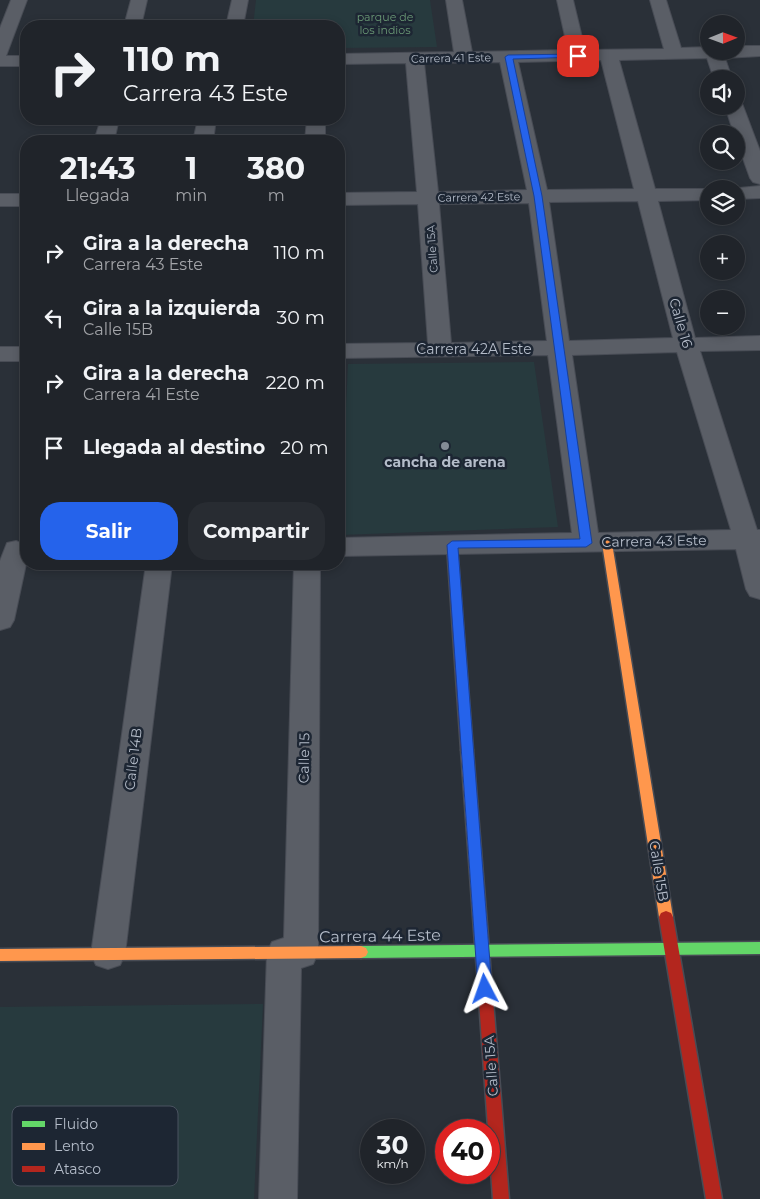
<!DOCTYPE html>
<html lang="es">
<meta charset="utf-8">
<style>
body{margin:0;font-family:Montserrat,sans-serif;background:#282c32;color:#f1f3f6;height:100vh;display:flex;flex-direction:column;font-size:19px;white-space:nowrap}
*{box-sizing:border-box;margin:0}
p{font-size:16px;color:#a2a4a8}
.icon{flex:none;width:28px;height:28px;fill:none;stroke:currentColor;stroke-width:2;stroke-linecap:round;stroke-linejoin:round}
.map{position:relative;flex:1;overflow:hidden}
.side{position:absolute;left:20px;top:135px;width:325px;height:435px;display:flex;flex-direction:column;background:#20242a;border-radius:20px;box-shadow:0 2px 8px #0003,0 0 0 1px #3d4147}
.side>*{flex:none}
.guide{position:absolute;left:20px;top:20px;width:325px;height:105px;border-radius:20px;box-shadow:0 2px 8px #0003,0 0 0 1px #3d4147;background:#20242a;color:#f1f3f6;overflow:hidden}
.needle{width:32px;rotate:89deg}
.fabs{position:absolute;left:700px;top:15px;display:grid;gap:10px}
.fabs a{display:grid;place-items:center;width:45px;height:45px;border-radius:50%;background:#20242a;box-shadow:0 2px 8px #0003,0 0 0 1px #3d4147;font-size:25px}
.speed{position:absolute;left:360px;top:1119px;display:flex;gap:10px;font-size:25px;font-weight:700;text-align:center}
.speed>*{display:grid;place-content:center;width:65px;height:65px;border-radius:50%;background:#20242a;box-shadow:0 2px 8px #0003,0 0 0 1px #3d4147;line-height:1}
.speed small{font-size:12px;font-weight:400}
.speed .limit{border:8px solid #d22;background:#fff;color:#111}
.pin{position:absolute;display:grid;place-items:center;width:42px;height:42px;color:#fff;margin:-21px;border-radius:10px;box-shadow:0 2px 8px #0006}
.me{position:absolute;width:55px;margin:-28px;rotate:356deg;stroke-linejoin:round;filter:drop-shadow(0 0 4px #0008)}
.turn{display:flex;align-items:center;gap:18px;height:105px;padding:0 20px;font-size:22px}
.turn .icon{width:65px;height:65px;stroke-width:2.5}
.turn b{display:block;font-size:35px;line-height:42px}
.eta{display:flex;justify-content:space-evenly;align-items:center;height:85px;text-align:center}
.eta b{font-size:30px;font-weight:700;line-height:35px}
.primary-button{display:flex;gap:10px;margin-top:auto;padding:10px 20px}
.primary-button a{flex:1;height:58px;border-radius:20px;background:#2563eb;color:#fff;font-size:20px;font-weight:700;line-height:58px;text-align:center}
.primary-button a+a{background:#282c32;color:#f1f3f6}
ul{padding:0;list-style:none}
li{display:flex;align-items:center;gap:15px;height:65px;padding:0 20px}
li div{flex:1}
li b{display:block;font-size:19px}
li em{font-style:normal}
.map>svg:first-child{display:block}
</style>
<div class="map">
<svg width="760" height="1199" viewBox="0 0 760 1199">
<rect width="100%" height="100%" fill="#2a3038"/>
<path fill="#273a3e" d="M256 0H430L437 47 339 48V26H253Z
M534 362 558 527 340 535 348 364Z
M263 1004 254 1199H0V1007Z"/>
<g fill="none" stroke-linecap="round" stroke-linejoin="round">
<g stroke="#484c55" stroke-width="2">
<path id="street" d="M11 0H27L6 56H26V66H0V28Z
M131 0H147L141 26H124Z
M232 0H248L243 26H226Z
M446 0H462L472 52 568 50 557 0H573L585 50 664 49 650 0H666L681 48 709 47V51H736V46H760V56L725 58 732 79H714L707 58 619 60 655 189H712H709V200L658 201 695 338 760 336V350L700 351 757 530H760V599L750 596 746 589 736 549 339 556V538L572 533 548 355 339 358V344L428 343 418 204 339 205V193L417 192 406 63 339 64V54L454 52ZM601 60 634 189 547 190 518 62ZM500 62 527 190 438 192 424 63ZM638 201 673 338 569 341 549 202ZM529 203 547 341 451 343 439 204ZM677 352 731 530 598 533 572 355Z
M736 101 741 102 743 106 760 151V184L753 182 750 178 736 139V134H734L725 106H736Z
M101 119H119L114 141H94Z
M198 119H216L213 141H193Z
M307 119H325V141H305Z
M760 186V198L736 199V189H729Z
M0 194H26V206H0Z
M0 347H26V361H0Z
M16 541 26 545V564L14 620 10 627 0 630V561L7 543Z
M146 564H172L125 954 120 965 108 969 96 965 91 954Z
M294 564H320L318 953 313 964 301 968 297 1199H259L267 953 272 942 284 938Z"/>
</g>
<g stroke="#484c55" stroke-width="3">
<path id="fast" d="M760 942V954L361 958 356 956 354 952 356 948 361 946Z"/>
</g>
<g stroke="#484c55" stroke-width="3">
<path id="slow" d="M607 539 612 543 673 917 671 921 666 923 661 921 659 917 602 543Z
M467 745 471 747 473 750 493 1000 491 1005 486 1006 481 1005 479 1000 461 750 463 747Z
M361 946 366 948 368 952 366 956 361 958 0 961V949Z"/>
</g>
<g stroke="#484c55" stroke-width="3">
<path id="jam" d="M452 541 457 545 473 750 471 753 467 755 463 753 461 750 447 545Z
M666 911 671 913 673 917 722 1199H706L659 917 661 913Z
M486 994 491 995 493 1000 509 1199H493L479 1000 481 995Z"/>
</g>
<use href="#street" fill="#5a5e66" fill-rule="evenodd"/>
<use href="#fast" fill="#63d668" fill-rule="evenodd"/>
<use href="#slow" fill="#ff974d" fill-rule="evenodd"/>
<use href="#jam" fill="#b3261e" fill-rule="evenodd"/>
</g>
<path fill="#2563eb" stroke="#184099" d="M578 54 582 56 581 57 513 59 542 196 592 543 586 547 458 548 492 989 490 994 485 995 480 994 478 989 447 545 452 541 580 539 534 196 505 57 508 55Z"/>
<circle fill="#848b96" stroke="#1d2633" stroke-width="2" cx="445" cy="446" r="5"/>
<g text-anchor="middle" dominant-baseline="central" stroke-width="5" stroke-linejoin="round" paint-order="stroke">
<g font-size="11" fill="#6b9a76" stroke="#1d2633">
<text x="385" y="17">parque de<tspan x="385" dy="13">los indios</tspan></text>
</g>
<g font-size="11" fill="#b4bcc9" stroke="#1d2633">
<text transform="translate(451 58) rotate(-1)">Carrera 41 Este</text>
<text transform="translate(479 197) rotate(-1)">Carrera 42 Este</text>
<text transform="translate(432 249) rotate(-94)">Calle 15A</text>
</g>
<g font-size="14" fill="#b4bcc9" stroke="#1d2633">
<text transform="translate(681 323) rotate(74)">Calle 16</text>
<text x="474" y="349">Carrera 42A Este</text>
<text transform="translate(654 541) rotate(-1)">Carrera 43 Este</text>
<text transform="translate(304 758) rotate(-89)">Calle 15</text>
<text transform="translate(133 759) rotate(-83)">Calle 14B</text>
<text transform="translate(659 871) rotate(81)">Calle 15B</text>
<text transform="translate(491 1066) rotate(-94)">Calle 15A</text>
</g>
<g font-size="14" font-weight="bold" fill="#b4bcc9" stroke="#1d2633">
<text x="445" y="462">cancha de arena</text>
</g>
<g font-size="16" fill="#b4bcc9" stroke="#1d2633">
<text transform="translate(380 936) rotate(-1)">Carrera 44 Este</text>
</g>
</g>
<rect x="12" y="1106" width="166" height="80" rx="8" fill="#1d2633" stroke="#4a5360" stroke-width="1"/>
<rect x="22" y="1121" width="23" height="6" fill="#63d668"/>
<rect x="22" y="1143" width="23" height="7" fill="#ff974d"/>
<rect x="22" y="1166" width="23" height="6" fill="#b3261e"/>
<g font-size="14" fill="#b4bcc9">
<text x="54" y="1129">Fluido</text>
<text x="54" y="1151">Lento</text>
<text x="54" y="1174">Atasco</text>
</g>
</svg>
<div class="fabs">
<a><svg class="needle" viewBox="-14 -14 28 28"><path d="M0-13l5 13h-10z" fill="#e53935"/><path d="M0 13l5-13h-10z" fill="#a2a4a8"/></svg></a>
<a><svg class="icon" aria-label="sound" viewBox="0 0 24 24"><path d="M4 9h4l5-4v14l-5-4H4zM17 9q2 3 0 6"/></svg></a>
<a><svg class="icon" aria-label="search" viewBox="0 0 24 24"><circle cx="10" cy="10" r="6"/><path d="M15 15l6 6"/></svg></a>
<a><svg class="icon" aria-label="layers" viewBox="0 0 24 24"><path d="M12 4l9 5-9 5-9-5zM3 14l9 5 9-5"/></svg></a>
<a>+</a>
<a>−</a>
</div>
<div class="speed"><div>30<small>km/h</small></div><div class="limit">40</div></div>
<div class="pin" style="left:578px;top:56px;background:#d93025"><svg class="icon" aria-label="arrive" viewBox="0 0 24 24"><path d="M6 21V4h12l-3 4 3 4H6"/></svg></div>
<svg class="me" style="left:485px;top:989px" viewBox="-20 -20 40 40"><path d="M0-17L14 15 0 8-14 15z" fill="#2563eb" stroke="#fff" stroke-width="4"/></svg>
<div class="guide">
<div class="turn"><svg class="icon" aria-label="right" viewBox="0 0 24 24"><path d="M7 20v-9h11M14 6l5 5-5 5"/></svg><div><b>110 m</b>Carrera 43 Este</div></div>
</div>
<section class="side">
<div class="eta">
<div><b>21:43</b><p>Llegada</p></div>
<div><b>1</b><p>min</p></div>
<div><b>380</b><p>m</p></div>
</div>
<ul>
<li><svg class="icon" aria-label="right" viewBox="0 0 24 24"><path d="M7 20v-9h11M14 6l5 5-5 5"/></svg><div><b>Gira a la derecha</b><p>Carrera 43 Este</p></div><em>110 m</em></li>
<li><svg class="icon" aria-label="left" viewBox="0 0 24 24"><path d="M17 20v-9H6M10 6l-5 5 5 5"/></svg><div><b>Gira a la izquierda</b><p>Calle 15B</p></div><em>30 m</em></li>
<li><svg class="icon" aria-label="right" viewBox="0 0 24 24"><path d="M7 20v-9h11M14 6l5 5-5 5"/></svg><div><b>Gira a la derecha</b><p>Carrera 41 Este</p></div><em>220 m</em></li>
<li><svg class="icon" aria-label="arrive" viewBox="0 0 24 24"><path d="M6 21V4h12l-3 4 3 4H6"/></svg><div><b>Llegada al destino</b></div><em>20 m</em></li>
</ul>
<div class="primary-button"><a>Salir</a><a>Compartir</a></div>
</section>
</div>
